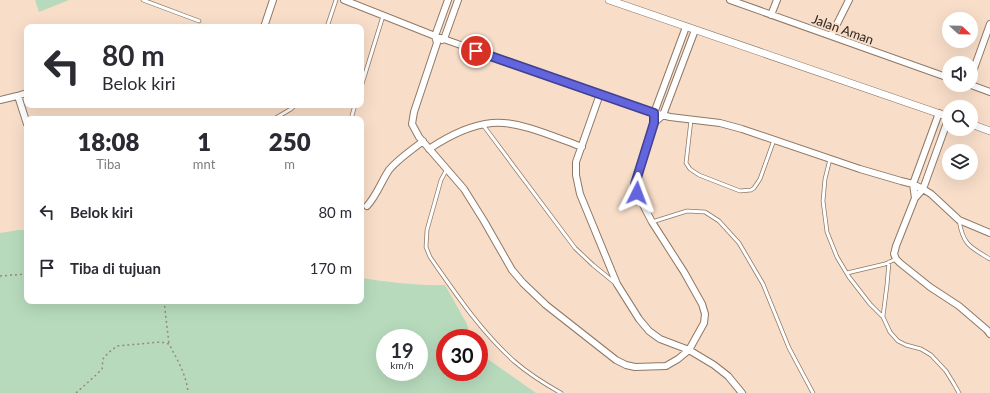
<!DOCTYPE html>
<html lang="id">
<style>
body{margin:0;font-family:Lato,sans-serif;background:#f2f2f3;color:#2b2b33;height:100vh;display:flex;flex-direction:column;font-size:15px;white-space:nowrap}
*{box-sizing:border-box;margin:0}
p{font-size:13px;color:#7c7c81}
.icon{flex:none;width:22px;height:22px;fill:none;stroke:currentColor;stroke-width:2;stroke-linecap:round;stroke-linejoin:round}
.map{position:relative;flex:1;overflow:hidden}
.panel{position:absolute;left:24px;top:116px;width:340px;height:188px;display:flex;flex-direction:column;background:#fff;border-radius:8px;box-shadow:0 4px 16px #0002}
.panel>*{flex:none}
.guide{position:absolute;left:24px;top:24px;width:340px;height:84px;border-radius:8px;box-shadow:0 4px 16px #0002;background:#fff;color:#2b2b33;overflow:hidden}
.needle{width:26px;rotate:112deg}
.tools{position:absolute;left:942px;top:12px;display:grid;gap:8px}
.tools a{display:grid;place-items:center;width:36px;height:36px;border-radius:50%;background:#fff;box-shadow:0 4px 16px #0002;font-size:20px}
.speed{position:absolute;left:376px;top:329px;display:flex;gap:8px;font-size:20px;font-weight:700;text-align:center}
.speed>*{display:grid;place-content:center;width:52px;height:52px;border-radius:50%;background:#fff;box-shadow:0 4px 16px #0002;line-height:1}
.speed small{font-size:10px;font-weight:400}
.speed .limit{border:6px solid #d22;background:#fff;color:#111}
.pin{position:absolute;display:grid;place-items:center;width:34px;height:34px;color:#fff;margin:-17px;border:2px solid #fff;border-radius:50%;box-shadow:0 1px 4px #0007}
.me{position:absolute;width:44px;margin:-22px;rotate:3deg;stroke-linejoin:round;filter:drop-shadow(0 0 3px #0008)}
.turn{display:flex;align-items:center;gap:14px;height:84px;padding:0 12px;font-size:18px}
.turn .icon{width:52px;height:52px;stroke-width:2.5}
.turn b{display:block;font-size:28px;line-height:34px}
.eta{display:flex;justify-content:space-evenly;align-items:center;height:68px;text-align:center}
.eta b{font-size:24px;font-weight:800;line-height:28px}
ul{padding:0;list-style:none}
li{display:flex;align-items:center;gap:12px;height:56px;padding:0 12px}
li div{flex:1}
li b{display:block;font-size:15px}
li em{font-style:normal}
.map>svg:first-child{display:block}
</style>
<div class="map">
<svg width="990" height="393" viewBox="0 0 990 393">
<rect width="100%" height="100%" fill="#f8dec9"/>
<path fill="#b7dabc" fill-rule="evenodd" d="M35 0H69L39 12Z
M18 230H27V301H361V278C389 282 417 286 445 285L467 324 470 338H445V372H479V353L536 393H0V233ZM385 338H419V372H385Z"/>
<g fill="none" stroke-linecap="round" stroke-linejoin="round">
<g stroke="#8f7865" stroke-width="4.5">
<path id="service" d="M143 0 199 21
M327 27 336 0
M361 87 383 16
M274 119 291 109 295 105
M351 119 355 105
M691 120 686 163 690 169 699 175 740 191 751 190 754 188 760 179 774 140
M483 125 575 248 593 265 615 283
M830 159 825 179 823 201 827 232 837 257 849 277 870 304 883 317 890 332 898 341 906 345 921 349 931 355 946 371 954 384 959 393
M447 169 441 180 427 230 426 247 430 257C456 294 481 332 515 362 529 374 545 384 561 393
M959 220C963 245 970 247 990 259
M652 222 687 211 705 212 719 221 739 243 763 284 789 348 813 393
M847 273 885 264 896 259
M883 316 887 285 889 262"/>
</g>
<g stroke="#8f7865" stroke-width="8">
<path id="minor" d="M344 0 435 36 654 113 670 117 720 123 742 129 860 169 901 181 913 184 923 189 931 194 959 220 990 233
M448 0 435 36 437 43 414 112 412 124 419 137 464 189 484 221 512 270 523 283 546 305 616 360 626 365 635 367 666 366 678 359 689 350 704 323 705 314 702 304 684 272 652 222 637 193 635 184 654 123
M730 0 949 78
M771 15 777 0
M264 27 273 0
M686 27 654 113V123L663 115 695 30
M831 36 849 0
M442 40 444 39 458 0
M971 77 990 24
M971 85 990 92
M600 94 576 162V175L580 194 617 284 639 319 649 331 660 339 689 350 714 365 728 376 742 393
M18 96 27 124
M0 100 17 96 27 93
M949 117 923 189 915 198 896 246 894 254 896 259 900 263 930 287 959 306 987 330 990 334
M429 149C447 137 471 125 492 123 518 120 557 138 582 147
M915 198 913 184 939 113
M367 206C377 195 381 182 389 170 398 159 412 150 423 141"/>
</g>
<g stroke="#8f7865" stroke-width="8">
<path id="tertiary" d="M609 0 949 117
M971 124 990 131"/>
</g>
<path stroke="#9a8879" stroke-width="1.5" stroke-dasharray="2 3" stroke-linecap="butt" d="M0 276 27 274
M164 301 169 344
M76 393 96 375 102 369 103 359 108 353 117 346 161 342 169 344C177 359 187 376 188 393"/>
<use href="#service" stroke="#fff" stroke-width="3"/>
<use href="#minor" stroke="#fff" stroke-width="6"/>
<use href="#tertiary" stroke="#fff" stroke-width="7"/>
</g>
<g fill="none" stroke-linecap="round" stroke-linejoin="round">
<g stroke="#404290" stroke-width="10">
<path id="route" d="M476 51 654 113V123L635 184 637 193"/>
</g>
<use href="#route" stroke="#6365de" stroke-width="7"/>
</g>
<g text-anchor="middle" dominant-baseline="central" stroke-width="4" stroke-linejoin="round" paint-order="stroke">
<g font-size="13" fill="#30271f" stroke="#f8dec9">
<text transform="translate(843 29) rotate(20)">Jalan Aman</text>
</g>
</g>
</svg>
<div class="tools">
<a><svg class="needle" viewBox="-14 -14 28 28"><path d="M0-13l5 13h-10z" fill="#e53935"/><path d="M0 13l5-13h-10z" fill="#7c7c81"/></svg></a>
<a><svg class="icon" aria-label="sound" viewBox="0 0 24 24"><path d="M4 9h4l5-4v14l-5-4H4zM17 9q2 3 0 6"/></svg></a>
<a><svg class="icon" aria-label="search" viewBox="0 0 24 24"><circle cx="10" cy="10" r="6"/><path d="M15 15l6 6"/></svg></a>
<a><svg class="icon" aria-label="layers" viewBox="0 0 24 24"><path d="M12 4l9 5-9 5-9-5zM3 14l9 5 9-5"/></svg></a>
</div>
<div class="speed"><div>19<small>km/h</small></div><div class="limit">30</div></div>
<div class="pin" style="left:476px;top:51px;background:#d93025"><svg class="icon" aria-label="arrive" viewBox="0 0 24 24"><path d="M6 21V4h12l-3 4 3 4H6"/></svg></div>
<svg class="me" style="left:637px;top:193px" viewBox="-20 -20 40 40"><path d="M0-17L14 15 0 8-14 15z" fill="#6365de" stroke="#fff" stroke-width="4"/></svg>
<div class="guide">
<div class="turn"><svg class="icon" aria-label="left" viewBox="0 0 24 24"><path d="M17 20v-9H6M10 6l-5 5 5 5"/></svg><div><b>80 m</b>Belok kiri</div></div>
</div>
<section class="panel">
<div class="eta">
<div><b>18:08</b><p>Tiba</p></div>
<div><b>1</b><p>mnt</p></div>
<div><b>250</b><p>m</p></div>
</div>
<ul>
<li><svg class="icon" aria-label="left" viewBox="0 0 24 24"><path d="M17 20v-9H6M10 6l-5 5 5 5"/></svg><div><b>Belok kiri</b></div><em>80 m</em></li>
<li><svg class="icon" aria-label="arrive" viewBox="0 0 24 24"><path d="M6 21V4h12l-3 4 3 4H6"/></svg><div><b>Tiba di tujuan</b></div><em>170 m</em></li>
</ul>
</section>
</div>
